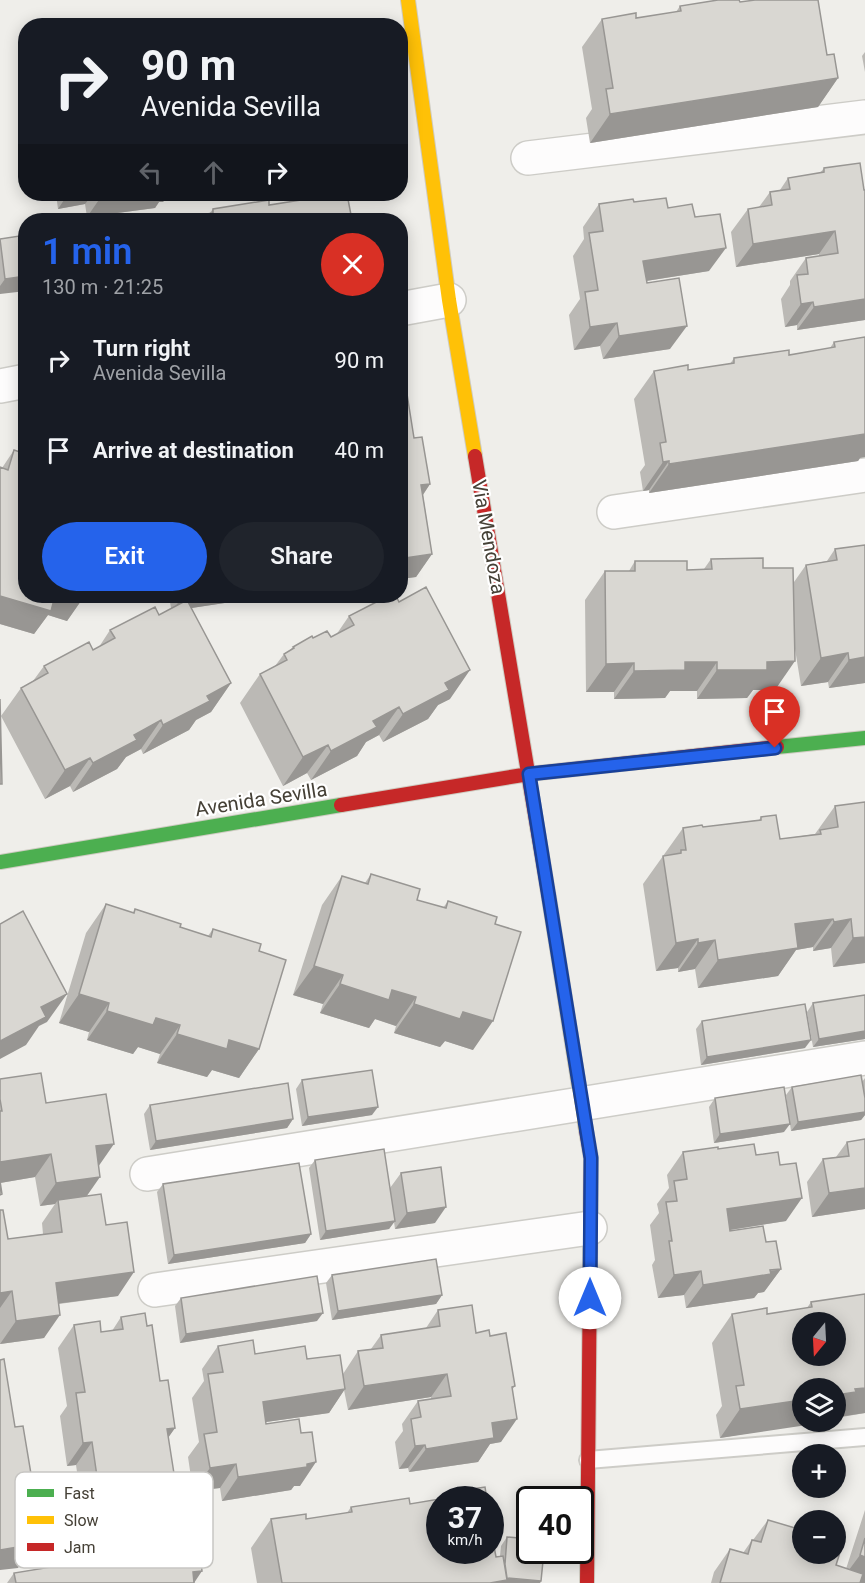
<!DOCTYPE html>
<meta charset="utf-8">
<style>
body{margin:0;font-family:Roboto,sans-serif;background:#20242c;color:#f1f3f6;height:100vh;display:flex;flex-direction:column;font-size:22px;white-space:nowrap}
*{box-sizing:border-box;margin:0}
p{font-size:20px;color:#9ea1a6}
.icon{flex:none;width:33px;height:33px;fill:none;stroke:currentColor;stroke-width:2;stroke-linecap:round;stroke-linejoin:round}
.map{position:relative;flex:1;overflow:hidden}
.sheet{position:absolute;left:18px;top:213px;width:390px;height:390px;display:flex;flex-direction:column;background:#171b24;border-radius:24px;box-shadow:0 3px 15px #0003}
.sheet>*{flex:none}
.banner{position:absolute;left:18px;top:18px;width:390px;height:183px;border-radius:24px;box-shadow:0 3px 15px #0003;background:#171b24;color:#f1f3f6;overflow:hidden}
.needle{width:39px;rotate:198deg}
.fabs{position:absolute;left:792px;top:1312px;display:grid;gap:12px}
.fabs a{display:grid;place-items:center;width:54px;height:54px;border-radius:50%;background:#171b24;box-shadow:0 3px 15px #0003;font-size:30px}
.speed{position:absolute;left:426px;top:1486px;display:flex;gap:12px;font-size:30px;font-weight:700;text-align:center}
.speed>*{display:grid;place-content:center;width:78px;height:78px;border-radius:50%;background:#171b24;box-shadow:0 3px 15px #0003;line-height:1}
.speed small{font-size:15px;font-weight:400}
.speed .limit{border:3px solid #111;border-radius:9px;background:#fff;color:#111}
.pin{position:absolute;display:grid;place-items:center;width:51px;height:51px;color:#fff;margin:-62px -26px;border-radius:50% 50% 50% 0;rotate:-45deg;box-shadow:0 0 6px #0007}
.pin .icon{rotate:45deg}
.me{position:absolute;width:66px;margin:-33px;rotate:0deg;stroke-linejoin:round;filter:drop-shadow(0 0 4px #0008)}
.turn{display:flex;align-items:center;gap:21px;height:126px;padding:0 24px;font-size:27px}
.turn .icon{width:78px;height:78px;stroke-width:2.5}
.turn b{display:block;font-size:42px;line-height:51px}
.lanes{display:flex;align-items:center;height:57px;padding:0 24px;background:#0003;justify-content:center;gap:30px;direction:ltr}
.lanes .off{opacity:.35}
.round{display:grid;place-items:center;flex:none;width:63px;height:63px;border-radius:32px;background:#20242c}
.head{display:flex;align-items:center;justify-content:space-between;height:102px;padding:0 24px}
h1{font-size:36px;font-weight:600;line-height:45px;color:#2563eb}
.action{display:flex;gap:12px;margin-top:auto;padding:12px 24px}
.action a{flex:1;height:69px;border-radius:36px;background:#2563eb;color:#fff;font-size:24px;font-weight:600;line-height:69px;text-align:center}
.action a+a{background:#20242c;color:#f1f3f6}
ul{padding:0;list-style:none}
li{display:flex;align-items:center;gap:18px;height:90px;padding:0 24px}
li div{flex:1}
li b{display:block;font-size:22px}
li em{font-style:normal}
.map>svg:first-child{display:block}
</style>
<div class="map">
<svg width="865" height="1583" viewBox="0 0 865 1583">
<rect width="100%" height="100%" fill="#efeeea"/>
<g fill="none" stroke-linecap="round" stroke-linejoin="round">
<g stroke="#cdccc7" stroke-width="20">
<path id="lane" d="M588 1460 865 1437"/>
</g>
<g stroke="#cdccc7" stroke-width="36">
<path id="street" d="M528 158 865 117
M400 309 449 300
M0 386 26 381
M614 512 865 475
M147 1174 865 1058
M155 1290 590 1228"/>
</g>
<g stroke="#cecbc1" stroke-width="16">
<path id="fast" d="M777 747 865 738
M0 862 341 805"/>
</g>
<g stroke="#cecbc1" stroke-width="16">
<path id="slow" d="M408 0 449 300 475 456
M549 898 586 1130"/>
</g>
<g stroke="#cecbc1" stroke-width="16">
<path id="jam" d="M475 456 549 898
M341 805 529 774 777 747
M586 1130 591 1158 587 1583"/>
</g>
<use href="#lane" stroke="#fdfcfc" stroke-width="16"/>
<use href="#street" stroke="#fdfcfc" stroke-width="33"/>
<use href="#fast" stroke="#4caf50" stroke-width="14"/>
<use href="#slow" stroke="#ffc107" stroke-width="14"/>
<use href="#jam" stroke="#c62828" stroke-width="14"/>
</g>
<path fill="#bbb9b5" d="M740 2 827 55 838 78 818 107 590 143 586 118 592 109 582 47 602 19 636 18 676 12 680 6Z
M865 52V72L862 56Z
M824 168 865 190V320L797 330V325L785 327 781 299 790 285V281L806 258 819 256V254L736 267 731 232 748 209 759 207 770 192 780 190 788 178 820 173Z
M56 194H169L163 202H159L155 208 87 217 85 204 58 209Z
M313 194 352 220 209 214 213 209 269 205 309 199Z
M634 202 668 208 695 217 709 271 646 281 670 349 603 359 600 346 574 350 569 315 580 299 573 256 584 239 583 227 599 204Z
M26 235 0 294V239Z
M834 342 860 458 858 461 649 493V490L643 491 640 472 645 465 634 399 654 371 688 370 730 364 734 358 789 355 830 348Z
M400 369 414 438 430 484 423 495 432 554 416 577 400 579Z
M14 450 83 598 67 621 48 615 34 634 0 624V467L2 468Z
M865 545V683L829 688 828 682 801 686 795 649 775 690H753L747 698 697 699V691H670L665 698 614 699V692H586L585 600 605 571H629L635 561 687 570 704 569 711 559 763 568 794 582 806 565 827 561 835 549Z
M169 596H266L265 597 191 608 231 683 211 712 196 720 189 730 143 754 141 749 126 757 117 769 73 792 70 786 45 799 1 716 21 688 33 681 44 666 93 650 99 647 110 630 159 615 171 608Z
M349 616 450 699 438 705 428 719 383 742 379 735 366 742 357 756 311 780 307 773 283 786 240 703 260 674 275 666 284 654 290 650 293 647 313 638 331 637 336 635Z
M835 806 865 963 833 967 831 948 813 951V947L796 950 778 976 698 988 695 969 678 972V968L656 971 643 884 683 828 703 827 759 820 761 817 780 839 815 834Z
M371 874 417 900 443 908 448 901 495 924 473 1050 445 1041 440 1047 394 1033 396 1026 375 1019 369 1028 320 1013 323 1004 293 995 322 905 342 876 365 883Z
M106 904 133 913 135 909 180 927 208 936 213 929 259 951V1049L239 1078 212 1070 207 1077 157 1063 160 1054 138 1047 133 1054 87 1040 89 1032 59 1023 86 933Z
M865 995V1039L813 1047 807 1012 813 1003Z
M702 1021 805 1048 701 1065 696 1029Z
M865 1078V1115L861 1120 791 1131 786 1095 792 1087 862 1082Z
M0 1079 46 1103 98 1166 86 1196 118 1296 59 1304 44 1338 0 1344V1210L8 1239 43 1234 42 1223 55 1204 40 1206 35 1177 0 1183V1197Z
M302 1080 372 1115 302 1126 296 1089Z
M715 1098 784 1132 714 1143 709 1107Z
M150 1105 293 1119 287 1128 150 1150 144 1114Z
M865 1139V1209L812 1217 807 1182 823 1159 836 1157 847 1142Z
M718 1149 756 1155 786 1221 730 1230V1231L766 1242 781 1269 764 1292 758 1293 754 1298 686 1308 684 1295 658 1298 652 1265 655 1260 650 1225 659 1213 657 1204 669 1188 667 1175 683 1152Z
M315 1160 390 1188 401 1173 435 1223 395 1229 394 1222 389 1229 320 1240 309 1168Z
M163 1184 311 1234 305 1243 168 1264 157 1192Z
M332 1275 442 1295 436 1304 332 1320 326 1283Z
M865 1294V1413L720 1438 716 1415 722 1406 712 1343 732 1314H767L807 1308 811 1302Z
M181 1298 317 1321 180 1343 175 1306Z
M438 1310 476 1333 490 1336 515 1386 512 1390 501 1442 490 1444 478 1462 409 1472 408 1468 399 1469 395 1442 403 1431 402 1424 418 1401 431 1399V1397L348 1410 344 1390 329 1413 266 1422V1424L300 1486H294L291 1490 222 1501 220 1488 193 1491 188 1457 199 1442 192 1398 204 1381 202 1369 218 1346 255 1354 307 1359 343 1374 358 1351 371 1349 381 1335 426 1328Z
M121 1317 147 1326 160 1381 175 1428 168 1437 161 1522 132 1526 130 1514H125L115 1530 90 1533 87 1520H84L76 1465 67 1466 60 1416 67 1406 58 1348 74 1325 101 1332 112 1331Z
M451 1492 496 1557 500 1556 501 1546 507 1537 541 1581 540 1583H257L251 1548 271 1519H306L347 1513 351 1507 410 1504 447 1498Z
M865 1510V1583H711L714 1572 730 1549 743 1553 752 1540H753L768 1520 836 1565 846 1569Z
M81 1554H131L194 1583H7L14 1573 75 1563Z"/>
<path fill="#989693" d="M838 78 818 107 590 143 610 114Z
M68 194H93L85 204 58 209Z
M103 194H169L163 202H159L155 208 87 217Z
M835 231 819 254 736 267 753 244Z
M726 248 709 271 627 284 643 261Z
M26 276V291L0 294V286L5 279Z
M865 299V320L797 330 814 307Z
M813 302 797 325 785 327 801 304Z
M617 323 600 346 574 350 590 327Z
M687 326 670 349 603 359 619 336Z
M865 434V457L860 458 858 461 649 493 669 464Z
M669 461 649 490 643 491 663 462Z
M430 484 414 508 421 485Z
M432 554 416 577 400 579V564L405 558Z
M0 596H77L83 598 67 621 48 615 34 634 0 624Z
M183 596H266L265 597 172 611Z
M848 653 828 682 801 686 821 658Z
M865 657V683L829 688 849 660Z
M795 661 775 690H753L747 698 697 699 717 670 767 662Z
M685 662H717L697 691H670L665 698 614 699 634 671Z
M634 663 614 692H586L606 664Z
M470 670 450 699 438 705 428 719 383 742 403 714 445 683Z
M231 683 211 712 196 720 189 730 143 754 163 725 207 696Z
M399 707 379 735 366 742 357 756 311 780 331 751 373 721Z
M161 720 141 749 126 757 117 769 73 792 93 763 134 735Z
M328 745 307 773 283 786 303 757Z
M90 758 70 786 45 799 65 770Z
M833 919 813 947 796 950 778 976 698 988 718 960 795 924Z
M851 919 831 948 813 951 834 922Z
M865 937V963L833 967 853 938Z
M698 939 678 968 656 971 676 943Z
M715 940 695 969 678 972 698 943Z
M314 966 343 975 323 1004 293 995Z
M340 984 392 990 416 997 396 1026 375 1019 369 1028 320 1013Z
M67 994 47 1022 39 1026 26 1045 0 1059V1041L41 1007Z
M79 994 109 1003 89 1032 59 1023Z
M414 1004 463 1012 493 1021 473 1050 445 1041 440 1047 394 1033Z
M107 1011 156 1018 180 1025 160 1054 138 1047 133 1054 87 1040Z
M865 1031V1039L813 1047 819 1039Z
M177 1034 229 1040 259 1049 239 1078 212 1070 207 1077 157 1063Z
M811 1040 805 1048 701 1065 707 1057Z
M378 1107 372 1115 302 1126 308 1117Z
M865 1112V1115L861 1120 791 1131 798 1122Z
M293 1119 287 1128 150 1150 156 1141Z
M790 1124 784 1132 714 1143 720 1134Z
M114 1144 98 1167 96 1146Z
M51 1154 35 1177 0 1183V1162Z
M100 1177 84 1200H58L55 1204 40 1206 56 1183Z
M865 1188V1209L812 1217 829 1193Z
M802 1198 786 1221 711 1233 727 1209Z
M446 1207 435 1223 395 1229 407 1213Z
M395 1221 389 1229 320 1240 326 1231Z
M311 1234 305 1243 168 1264 174 1255Z
M781 1269 764 1292 758 1293 754 1298 686 1308 703 1285Z
M701 1271 684 1295 658 1298 674 1275Z
M134 1272 118 1296 39 1306 56 1283Z
M12 1291 0 1308V1293Z
M442 1295 436 1304 332 1320 338 1311Z
M323 1313 317 1321 180 1343 186 1334Z
M60 1315 44 1338 0 1344 16 1321Z
M447 1374 431 1397 348 1410 364 1386Z
M865 1388V1413L838 1417 836 1421V1395L855 1389Z
M345 1389 329 1413 246 1425 263 1402Z
M802 1400V1422H827L720 1438 740 1409Z
M517 1419 501 1442 490 1444 478 1462 409 1472 426 1449 492 1423Z
M175 1428 159 1451 167 1429Z
M92 1442 76 1465 67 1466 83 1443Z
M425 1445 408 1468 399 1469 415 1446Z
M316 1462 300 1486H294L291 1490 222 1501 238 1477Z
M236 1464 220 1488 193 1491 210 1468Z
M31 1474 14 1497 22 1476Z
M147 1491 130 1514H125L115 1530 90 1533 106 1510 129 1493Z
M100 1497H104L87 1520H84Z
M178 1499 161 1522 132 1526 148 1503Z
M35 1544 18 1568 0 1570V1550Z
M860 1555 865 1557V1583H857L843 1578Z
M202 1571 194 1583 193 1572Z
M503 1578 541 1581 540 1583H490Z"/>
<path fill="#d9d7d2" stroke="#989693" stroke-width="1.5" fill-rule="evenodd" d="M718 0H739L740 2 755 0H818L827 55 834 54 838 78 610 114 606 89 613 88 602 19 636 13V18L681 11 680 6Z
M337 23V26H323Z
M860 163 864 190H865V299L814 307 813 302 801 304 797 275 808 274 806 258 838 253 835 231 753 244 748 209 772 205 770 192 790 189 788 178 824 172V168Z
M313 194H347L352 220H169L213 213V209L269 200V205L314 198Z
M666 198 668 208 692 204 695 217 720 214 726 248 643 261 647 283 679 278 687 326 619 336 617 323 590 327 585 292 598 290 589 233 603 231 599 204 633 199 634 202Z
M167 217V220H143Z
M26 235V276L5 279 0 239Z
M865 337V434L669 464V461L663 462 660 443 666 442 654 371 688 365V370L734 363V358L789 350V355L835 347 834 342Z
M400 369H403L414 438 422 437 430 484 421 485 432 554 405 558 403 547 400 548Z
M14 450 26 454V596H55L51 611 0 596V467L8 470Z
M865 545V657L849 660 848 653 821 658 806 565 837 560 835 549Z
M763 558V568H793L795 661 767 662V670H717V662H685V670L634 671V663L606 664 605 571H635V561H687V570L712 569 711 559Z
M426 587 470 670 445 683 449 690 403 714 399 707 373 721 377 727 331 751 328 745 303 757 260 674 287 660 284 654 294 648 293 647 312 636 313 638 327 631 331 637 354 625 349 616 388 596H396L399 602Z
M187 600 231 683 207 696 210 701 163 725 161 720 134 735 137 740 93 763 90 758 65 770 21 688 48 673 44 666 89 642 93 650 115 638 110 630 155 607 159 615Z
M0 699 2 784H0Z
M865 802V937L853 938 851 919 834 922 833 919 795 924 798 948 718 960 715 940 698 943V939L676 943 663 856 681 853V850H686L683 828 702 825 703 827 761 820V817L776 815 780 839 821 834 820 830 838 827 835 806Z
M371 874 420 889 417 900 446 908 448 901 497 917 495 924 521 932 493 1021 463 1012 460 1019 414 1004 416 997 392 990 389 1000 340 984 343 975 314 966 342 876 368 884Z
M106 904 134 913 135 909 181 924 180 927 211 937 213 929 261 944 259 951 286 960 259 1049 229 1040 227 1049 177 1034 180 1025 156 1018 153 1025 107 1011 109 1003 79 994Z
M23 911 67 994 41 1007 46 1017 0 1041V924Z
M865 995V1031L819 1039 813 1003Z
M805 1004 811 1040 707 1057 702 1021Z
M372 1070 378 1107 308 1117 302 1080Z
M41 1073 46 1103 106 1094 114 1144 96 1146 100 1177 56 1183 51 1154 0 1162V1111H2L0 1099V1079Z
M861 1075 865 1098V1112L798 1122 792 1087Z
M288 1083 293 1119 156 1141 150 1105Z
M784 1087 790 1124 720 1134 715 1098Z
M865 1139V1188L829 1193 823 1159 849 1156 847 1142Z
M754 1144 756 1155 778 1152 780 1165 796 1163 802 1198 727 1209 730 1231 763 1226 766 1242 776 1241 781 1269 770 1270 771 1274 703 1285 701 1271 674 1275 669 1241H672L666 1202 677 1201 674 1181 687 1179 683 1152 718 1147V1149Z
M384 1149 395 1221 326 1231 315 1160Z
M299 1163 311 1234 174 1255 163 1184Z
M441 1167 446 1207 407 1213 401 1173Z
M0 1181 2 1194 0 1195Z
M101 1194 106 1225 127 1222 134 1272 56 1283 60 1315 16 1321 12 1291 0 1293V1210H3L8 1239 62 1232 58 1200Z
M436 1259 442 1295 338 1311 332 1275Z
M317 1276 323 1313 186 1334 181 1298Z
M865 1294V1388L855 1389 856 1392 836 1395V1389H802V1400L740 1409 736 1386 744 1385 732 1314 767 1308V1314L812 1307 811 1302ZM802 1323H836V1356H802Z
M472 1305 476 1333 489 1330 490 1336 506 1333 515 1386 512 1387 517 1419 492 1423 494 1438 426 1449 425 1445 415 1446 411 1419 421 1417 418 1401 451 1396 447 1374 364 1386 358 1351 383 1348 381 1335 440 1326 438 1310Z
M145 1313 147 1326 152 1325 160 1381 168 1380 175 1428 167 1429 178 1499 148 1503 147 1491 129 1493 131 1506 106 1510 104 1497H100L92 1442 83 1443 76 1393 85 1392 74 1325 100 1321 101 1332 123 1329 121 1317Z
M253 1340 255 1354 305 1346 307 1359 340 1355 345 1389 263 1402 266 1424 299 1419 301 1433 312 1432 316 1462 307 1464V1467L238 1477 236 1464 210 1468 204 1434 217 1432 208 1374 223 1372 218 1346Z
M4 1359 15 1427 23 1426 31 1474 22 1476 35 1544 0 1550V1360Z
M485 1487 487 1500H440V1551H490V1525L496 1557 503 1556 507 1580 490 1583H282L271 1519 306 1514V1519L352 1512 351 1507 409 1498 410 1504 452 1497 451 1492Z
M768 1520 802 1530V1554H836V1541L843 1543 836 1565 863 1574 860 1583H720L730 1549 748 1554 752 1540 761 1542Z
M507 1537 530 1539V1551H544L541 1581 507 1578 505 1564Z
M865 1538V1557L860 1555Z
M199 1544 202 1571 193 1572 194 1583H16L14 1573 82 1562 81 1554 130 1546 131 1554Z"/>
<g fill="none" stroke-linecap="round" stroke-linejoin="round">
<g stroke="#184099" stroke-width="15">
<path id="route" d="M590 1298 591 1158 529 774 775 748"/>
</g>
<use href="#route" stroke="#2563eb" stroke-width="10"/>
</g>
<g text-anchor="middle" dominant-baseline="central" stroke-width="4.5" stroke-linejoin="round" paint-order="stroke">
<g font-size="20" fill="#454036" stroke="#fff">
<text transform="translate(489 537) rotate(80)">Via Mendoza</text>
<text transform="translate(261 799) rotate(-9)">Avenida Sevilla</text>
</g>
</g>
<rect x="15" y="1472" width="198" height="96" rx="9" fill="#fff" stroke="#c7c6c3" stroke-width="1.5"/>
<rect x="27" y="1489" width="27" height="8" fill="#4caf50"/>
<rect x="27" y="1516" width="27" height="8" fill="#ffc107"/>
<rect x="27" y="1543" width="27" height="8" fill="#c62828"/>
<g font-size="16" fill="#454036">
<text x="64" y="1499">Fast</text>
<text x="64" y="1526">Slow</text>
<text x="64" y="1553">Jam</text>
</g>
</svg>
<div class="fabs">
<a><svg class="needle" viewBox="-14 -14 28 28"><path d="M0-13l5 13h-10z" fill="#e53935"/><path d="M0 13l5-13h-10z" fill="#9ea1a6"/></svg></a>
<a><svg class="icon" aria-label="layers" viewBox="0 0 24 24"><path d="M12 4l9 5-9 5-9-5zM3 14l9 5 9-5"/></svg></a>
<a>+</a>
<a>−</a>
</div>
<div class="speed"><div>37<small>km/h</small></div><div class="limit">40</div></div>
<div class="pin" style="left:775px;top:748px;background:#d93025"><svg class="icon" aria-label="arrive" viewBox="0 0 24 24"><path d="M6 21V4h12l-3 4 3 4H6"/></svg></div>
<svg class="me" style="left:590px;top:1298px" viewBox="-20 -20 40 40"><circle r="19" fill="#fff"/><path d="M0-13L10 11 0 6-10 11z" fill="#2563eb"/></svg>
<div class="banner">
<div class="turn"><svg class="icon" aria-label="right" viewBox="0 0 24 24"><path d="M7 20v-9h11M14 6l5 5-5 5"/></svg><div><b>90 m</b>Avenida Sevilla</div></div>
<div class="lanes"><svg class="icon off" aria-label="left" viewBox="0 0 24 24"><path d="M17 20v-9H6M10 6l-5 5 5 5"/></svg><svg class="icon off" aria-label="ahead" viewBox="0 0 24 24"><path d="M12 20V5M6 11l6-6 6 6"/></svg><svg class="icon" aria-label="right" viewBox="0 0 24 24"><path d="M7 20v-9h11M14 6l5 5-5 5"/></svg></div>
</div>
<section class="sheet">
<div class="head"><div><h1>1 min</h1><p>130 m · 21:25</p></div><a class="round" style="background:#d93025;color:#fff"><svg class="icon" aria-label="close" viewBox="0 0 24 24"><path d="M6 6l12 12M18 6L6 18"/></svg></a></div>
<ul>
<li><svg class="icon" aria-label="right" viewBox="0 0 24 24"><path d="M7 20v-9h11M14 6l5 5-5 5"/></svg><div><b>Turn right</b><p>Avenida Sevilla</p></div><em>90 m</em></li>
<li><svg class="icon" aria-label="arrive" viewBox="0 0 24 24"><path d="M6 21V4h12l-3 4 3 4H6"/></svg><div><b>Arrive at destination</b></div><em>40 m</em></li>
</ul>
<div class="action"><a>Exit</a><a>Share</a></div>
</section>
</div>
